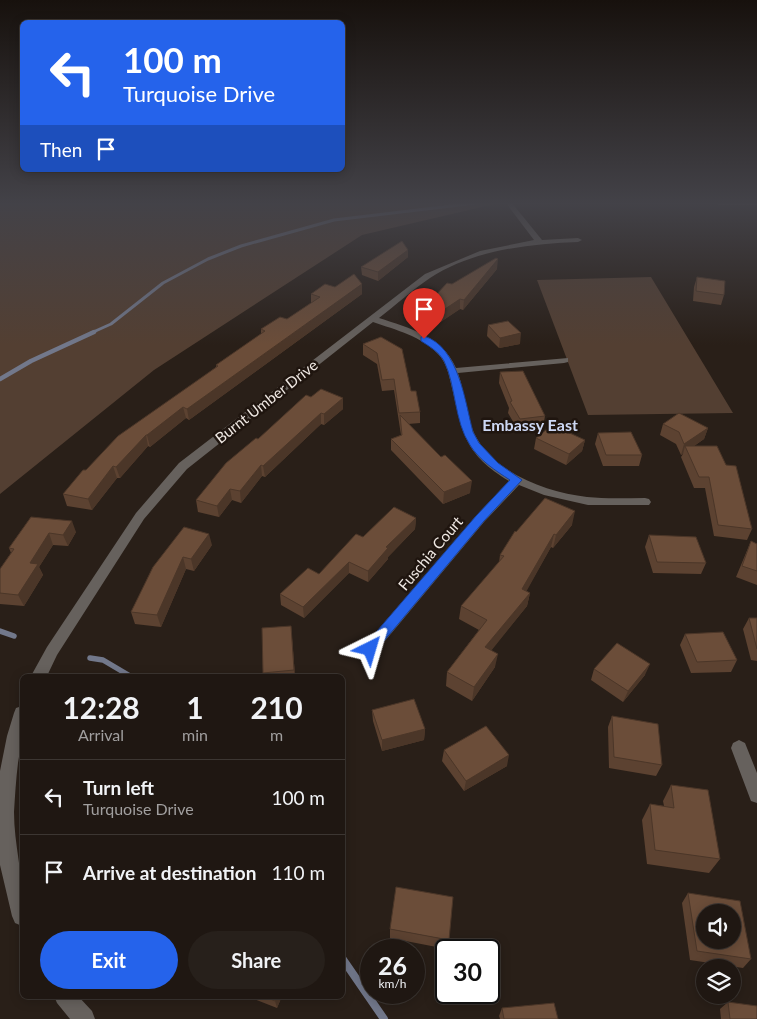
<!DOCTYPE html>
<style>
body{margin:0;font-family:Lato,sans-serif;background:#27201b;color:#f1f3f6;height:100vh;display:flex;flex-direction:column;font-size:19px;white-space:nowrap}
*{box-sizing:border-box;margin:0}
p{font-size:16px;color:#a19f9f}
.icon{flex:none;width:28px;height:28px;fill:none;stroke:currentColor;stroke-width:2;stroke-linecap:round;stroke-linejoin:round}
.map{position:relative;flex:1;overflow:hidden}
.sheet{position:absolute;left:20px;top:674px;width:325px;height:325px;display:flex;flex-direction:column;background:#1f1712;border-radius:8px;box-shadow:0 2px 12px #0003,0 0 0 1px #3c3632}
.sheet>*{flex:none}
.banner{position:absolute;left:20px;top:20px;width:325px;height:152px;border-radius:8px;box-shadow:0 2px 12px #0003,0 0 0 1px #3c3632;background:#2563eb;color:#fff;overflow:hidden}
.tools{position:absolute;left:696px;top:904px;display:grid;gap:10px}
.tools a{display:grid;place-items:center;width:45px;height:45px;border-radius:50%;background:#1f1712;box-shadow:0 2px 12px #0003,0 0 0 1px #3c3632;font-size:25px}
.speed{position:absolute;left:360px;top:939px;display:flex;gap:10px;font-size:25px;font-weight:700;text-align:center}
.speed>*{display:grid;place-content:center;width:65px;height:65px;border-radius:50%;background:#1f1712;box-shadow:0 2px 12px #0003,0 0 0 1px #3c3632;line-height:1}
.speed small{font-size:12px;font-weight:400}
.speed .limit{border:2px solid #111;border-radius:8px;background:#fff;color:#111}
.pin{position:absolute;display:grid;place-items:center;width:42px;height:42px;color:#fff;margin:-51px -21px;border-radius:50% 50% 50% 0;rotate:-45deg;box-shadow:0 0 5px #0007}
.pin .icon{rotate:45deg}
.me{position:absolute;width:55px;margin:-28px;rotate:40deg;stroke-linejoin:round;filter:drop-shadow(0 0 4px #0008)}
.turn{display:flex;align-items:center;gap:18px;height:105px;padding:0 20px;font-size:22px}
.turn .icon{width:65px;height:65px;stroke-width:2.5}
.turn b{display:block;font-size:35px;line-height:42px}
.then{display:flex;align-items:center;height:48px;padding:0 20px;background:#0003;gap:10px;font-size:19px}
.eta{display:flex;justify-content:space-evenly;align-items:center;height:85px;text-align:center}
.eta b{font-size:30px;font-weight:700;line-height:35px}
.primary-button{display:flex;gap:10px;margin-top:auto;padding:10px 20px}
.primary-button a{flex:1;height:58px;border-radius:30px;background:#2563eb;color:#fff;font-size:20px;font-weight:700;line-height:58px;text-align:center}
.primary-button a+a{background:#27201b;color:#f1f3f6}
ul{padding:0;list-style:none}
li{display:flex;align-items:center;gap:15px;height:75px;padding:0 20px;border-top:1px solid #3c3632}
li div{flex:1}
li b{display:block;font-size:19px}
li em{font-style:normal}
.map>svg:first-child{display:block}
</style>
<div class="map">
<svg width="757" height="1019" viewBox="0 0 757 1019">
<rect width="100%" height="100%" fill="#291f18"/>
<path fill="#533f32" d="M0 203H499L362 235 154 370 0 494Z
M651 277 733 413 588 415 537 280Z"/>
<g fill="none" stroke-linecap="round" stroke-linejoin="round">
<path stroke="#72788b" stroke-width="3" d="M91 333 111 324 163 283 208 259 241 246 334 220 476 203"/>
<path stroke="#72788b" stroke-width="4.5" d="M0 379 31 361 94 332"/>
<path stroke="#72788b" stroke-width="5.5" d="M0 631 14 636
M90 658 103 660 130 676"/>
<path stroke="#72788b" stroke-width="8" d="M342 958 384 1019"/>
<path fill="#66615d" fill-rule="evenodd" d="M716 203H757V205H719Z"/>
<path fill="#66615d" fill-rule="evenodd" d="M506 203H512L542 240 578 238 582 240 578 242C528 244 473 250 430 278 412 290 396 305 379 318 409 328 442 336 456 368L568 358V362L564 363 458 373C465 393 466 414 474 433 493 473 546 492 587 497 606 499 626 498 645 498L649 499 651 502 649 505H588L544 495 519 485 484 522 375 653 370 655 365 653 363 649 365 645 476 516 509 481C465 454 463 435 452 388 449 376 447 363 438 354 421 336 396 330 373 322L187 469 144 519 57 655 47 676H31L47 647 136 513 179 463 425 274 480 251 534 240Z
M22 706C25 725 21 744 18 763 16 779 15 795 14 812 14 850 27 888 22 926L15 923 12 916 0 865V771L7 736 14 713 16 708Z
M739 740 745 743 757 773V803L751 801 731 748 733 743Z
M54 996H78L92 1011 95 1019H70L57 1003Z"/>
</g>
<path fill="#5c4231" d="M408 250V257L378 281 362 275 361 267Z
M497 269 463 310 460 309 436 325 416 318 417 308 452 284Z
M697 277 724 295 721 305 693 301 694 287Z
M311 294H362L189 420 186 418 150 447 148 446 120 478H117L92 510 67 506 63 494 86 470 216 367V365L261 334V329L287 319 311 303Z
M488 325 520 344 499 348 487 336Z
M381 337 411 391 420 412V423L408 424 470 493 443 504 391 450V439L401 435 394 390 382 391 377 364 363 355V344Z
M500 372 545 416 543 427 518 430 508 413 509 408 499 383Z
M311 397 343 398V409L324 425 321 424 265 477 262 476 241 503 232 500 219 517 198 512 196 500 258 439Z
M663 424 708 428 704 439 694 446 752 529 747 540 714 536 705 488H694L681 457 683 454 681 455 676 444 660 435Z
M598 433 642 455 639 466H603L595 444Z
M536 438 585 440 582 451 566 465 534 449Z
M31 517 76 532 68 546 53 545 39 567 43 575 24 606 0 604V569L11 553 9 548Z
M416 518 415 529 388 557V559L368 582 349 573 304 618 281 605 280 594 319 574 363 537Z
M572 525 553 548 551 547 526 591 530 593 527 606 491 650 495 667 472 701 446 686 447 672 479 630 459 619 461 606 499 563 500 555 516 532Z
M649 535 706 563 701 574 653 573 645 547Z
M751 541 757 544V585L736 577Z
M212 545 194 571 186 569 161 627 135 624 131 612 153 567Z
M749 618H757V661L751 660 743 629Z
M291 626 295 676H264L263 673Z
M685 634 737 660 731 672 691 673 680 645Z
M594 669 645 675 623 702 591 680Z
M372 710 425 729 424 740 382 751 373 721Z
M612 716 662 765 656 776 609 768 608 727Z
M444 750 507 766 464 791 442 761Z
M671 785 720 859 709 873 647 864 642 820 650 804 664 806 663 801Z
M688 893 751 959 743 968 690 960 682 903Z
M390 929 449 940 447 949 390 938Z
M246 996H282L277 1008Z
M728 1002 757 1019H721L720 1009Z
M502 1008 558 1019H500L499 1016Z"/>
<path fill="#4b3628" d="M408 250V257L378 281V272Z
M498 259 497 269 463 310 464 300Z
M362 284V294L189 420 187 409Z
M460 299V309L436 325V315Z
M521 333 520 344 499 348 500 338Z
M343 398V409L324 425V414Z
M183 407 186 418 150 447 147 435Z
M321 413V424L265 477 263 466Z
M708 428 704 439 687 451 685 446 683 454 681 455 684 444Z
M146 435 148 446 120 478 116 467Z
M585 440 582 451 566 465 569 454Z
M261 465 262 476 241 503 240 491Z
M113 466 117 478 92 510 88 499Z
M472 481 470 493 443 504 444 492Z
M230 489 232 500 219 517 217 506Z
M575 511 572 525 553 548 556 535Z
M416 518 415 529 388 557V559L368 582V571L386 547Z
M72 521 76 532 68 546 63 535Z
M49 533 53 545 39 567 43 575 24 606 18 595 30 563Z
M209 534 212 545 194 571 191 559Z
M554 534 551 547 520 603 522 589Z
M183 557 186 569 161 627 157 615Z
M349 562V573L304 618 303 607Z
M530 593 527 606 483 661 485 647Z
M291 626 292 637 295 676 294 670Z
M498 654 495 667 472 701 474 687Z
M650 664 645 675 623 702 628 691Z
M425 729 424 740 382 751V740Z
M509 755 507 766 464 791 466 781Z
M277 996H282L277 1008 275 1001Z"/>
<path fill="#6b4d39" stroke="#4b3628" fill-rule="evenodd" d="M402 241 408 250 378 272 361 267Z
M496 258 498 259 464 300 460 299 436 315 417 308 435 296 447 283 452 284Z
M354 274 362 284 187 409 183 407 147 435H146L116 467 113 466 88 499 63 494 83 470H86L118 436 218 366 216 365 265 331 261 329 280 317 287 319 320 297 311 294 325 284 335 287Z
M697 277 725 281 724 295 696 291Z
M508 321 521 333 500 338 488 325Z
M381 337 402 349 411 391H416L420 412 399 413 394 379 382 380 377 353 363 344Z
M523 371 545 416 520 419 510 402 512 401 500 372Z
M321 389 343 398 324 414 321 413 263 466 261 465 240 491 230 489 217 506 196 500 226 463 256 438 258 439 306 395 311 397Z
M679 413 708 428 684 444 679 432 663 424Z
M400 415 441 457 445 455 472 481 444 492 391 439 402 435Z
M552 425 585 440 569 454 536 438Z
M631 432 642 455H606L598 433Z
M685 446H717L726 465 736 466 752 529 718 525 709 477H699Z
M545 498 575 511 556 535 554 534 522 589 530 593 485 647 498 654 474 687 447 672 487 620 461 606 504 556 500 555 515 531 516 532Z
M394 507 416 518 386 547 388 548 368 571 349 562 303 607 280 594 308 568 319 574 356 534 363 537Z
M31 517 72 521 63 535 49 533 30 563 38 564 18 595 0 593V569L14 549 9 548Z
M184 527 209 534 191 559 183 557 157 615 131 612 153 567Z
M649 535 696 537 706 563 657 562Z
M751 541 757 544V571L742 566Z
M749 618H757V649Z
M291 626 294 670 263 673 262 628Z
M723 632 737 660 697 662 685 634Z
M617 643 650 664 628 691 594 669Z
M414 699 425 729 382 740 372 710Z
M612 716 658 724 662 765 614 757Z
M486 726 509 755 466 781 444 750Z
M671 785 708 790 720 859 655 850 650 804 674 808Z
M396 887 453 897 449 940 390 929Z
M688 893 740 901 751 959 697 951ZM705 912H732V940H705Z
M263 996H277L275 1001Z
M728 1002 757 1006V1019H730Z
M554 1003 558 1019H504L502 1008Z"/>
<linearGradient id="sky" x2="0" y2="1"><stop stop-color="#17110d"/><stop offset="0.59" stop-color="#434248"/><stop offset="1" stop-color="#434248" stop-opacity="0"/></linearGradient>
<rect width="757" height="345" fill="url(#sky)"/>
<path fill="#2563eb" stroke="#184099" d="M424 336C459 347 465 402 473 432L479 443 498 463 522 480 484 521 374 653 370 654 365 653 363 649 365 645 476 516 510 480C496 471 479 460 470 445 454 421 456 385 444 361 439 352 429 346 421 341V337Z"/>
<g text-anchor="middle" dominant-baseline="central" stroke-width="5" stroke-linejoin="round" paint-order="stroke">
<g font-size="15" fill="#f0e9e4" stroke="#1f150f">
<text transform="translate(266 401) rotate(-38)">Burnt Umber Drive</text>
<text transform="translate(430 553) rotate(-50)">Fuschia Court</text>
</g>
<g font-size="16" font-weight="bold" fill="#cdd8f4" stroke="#1f150f">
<text x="530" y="424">Embassy East</text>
</g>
</g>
</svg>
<div class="tools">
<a><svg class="icon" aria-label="sound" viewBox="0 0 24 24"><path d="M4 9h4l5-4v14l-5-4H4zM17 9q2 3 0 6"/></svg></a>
<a><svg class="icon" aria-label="layers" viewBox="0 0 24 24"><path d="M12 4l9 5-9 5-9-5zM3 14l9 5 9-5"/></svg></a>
</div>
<div class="speed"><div>26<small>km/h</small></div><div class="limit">30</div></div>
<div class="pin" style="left:424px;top:339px;background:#d93025"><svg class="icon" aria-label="arrive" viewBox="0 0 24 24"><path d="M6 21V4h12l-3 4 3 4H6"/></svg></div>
<svg class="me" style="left:370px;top:649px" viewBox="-20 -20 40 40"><path d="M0-17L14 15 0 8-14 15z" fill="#2563eb" stroke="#fff" stroke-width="4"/></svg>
<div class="banner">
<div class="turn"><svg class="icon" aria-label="left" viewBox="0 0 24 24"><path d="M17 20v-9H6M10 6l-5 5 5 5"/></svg><div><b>100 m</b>Turquoise Drive</div></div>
<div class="then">Then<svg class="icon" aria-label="arrive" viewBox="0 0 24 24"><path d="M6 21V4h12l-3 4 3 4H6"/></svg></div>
</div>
<section class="sheet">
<div class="eta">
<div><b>12:28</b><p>Arrival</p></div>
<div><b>1</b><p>min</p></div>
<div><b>210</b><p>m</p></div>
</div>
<ul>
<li><svg class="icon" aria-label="left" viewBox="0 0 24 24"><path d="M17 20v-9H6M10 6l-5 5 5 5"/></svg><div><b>Turn left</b><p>Turquoise Drive</p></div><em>100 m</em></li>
<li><svg class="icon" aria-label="arrive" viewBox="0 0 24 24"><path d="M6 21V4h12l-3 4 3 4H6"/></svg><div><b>Arrive at destination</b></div><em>110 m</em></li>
</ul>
<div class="primary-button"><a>Exit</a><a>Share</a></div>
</section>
</div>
